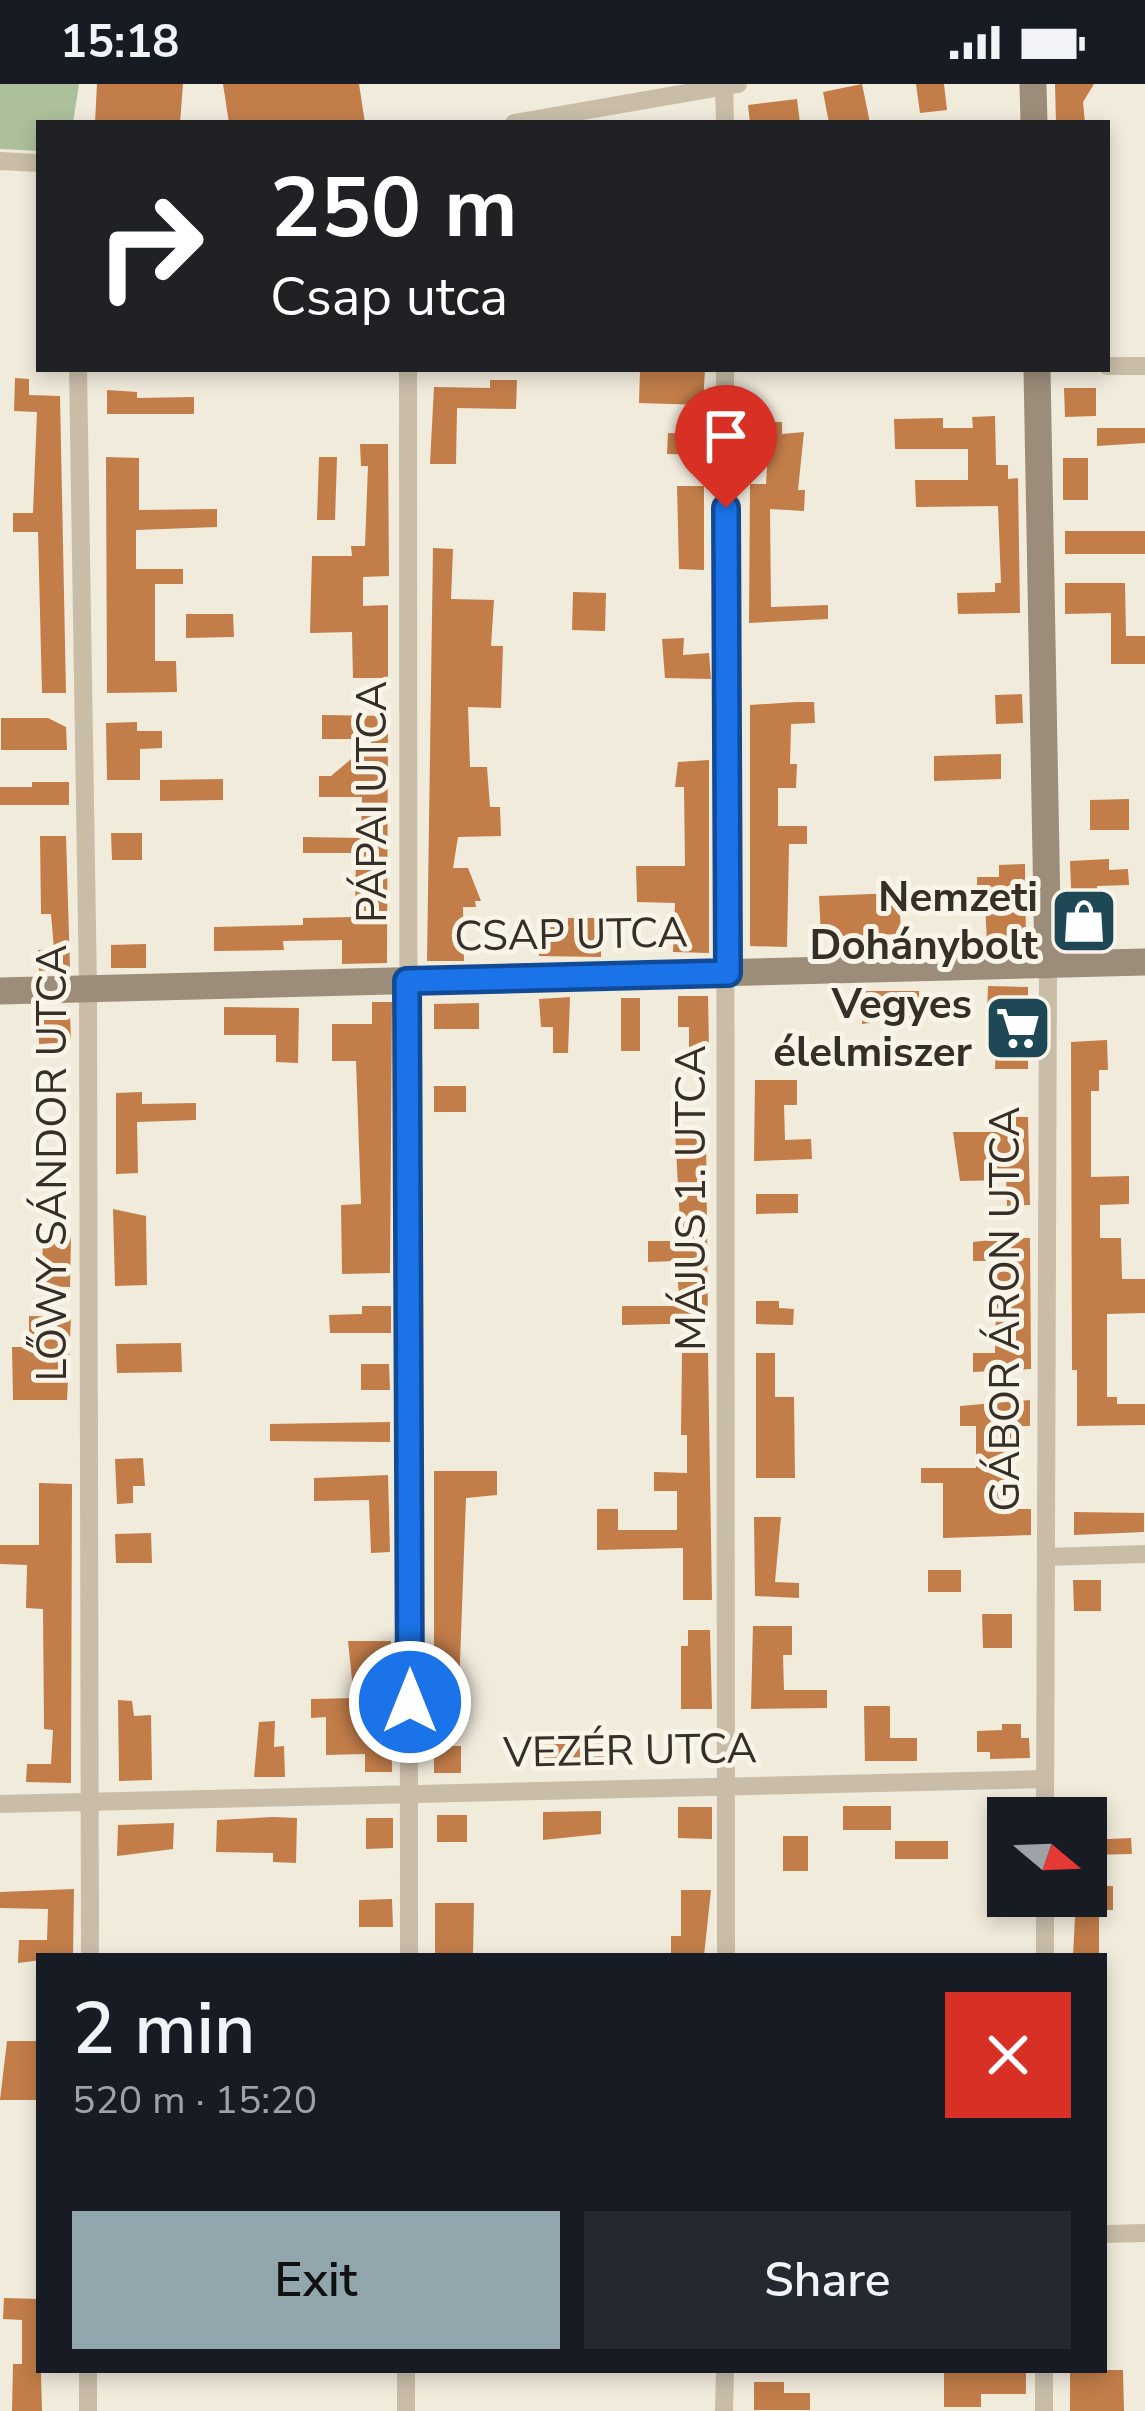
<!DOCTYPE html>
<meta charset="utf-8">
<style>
body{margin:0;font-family:"Nunito Sans",sans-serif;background:#242831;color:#f1f3f6;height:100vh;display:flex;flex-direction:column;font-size:45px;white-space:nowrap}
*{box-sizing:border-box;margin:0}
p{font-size:39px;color:#9ea1a6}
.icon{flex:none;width:66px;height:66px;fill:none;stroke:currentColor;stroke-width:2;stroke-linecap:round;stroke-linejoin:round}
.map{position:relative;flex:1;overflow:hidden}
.panel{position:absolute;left:36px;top:1869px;width:1071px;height:420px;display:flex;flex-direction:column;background:#171b24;border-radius:0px;box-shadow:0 6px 18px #0003}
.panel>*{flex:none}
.guide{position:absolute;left:36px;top:36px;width:1074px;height:252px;border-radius:0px;box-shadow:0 6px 18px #0003;background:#202124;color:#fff;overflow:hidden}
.needle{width:78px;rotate:109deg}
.buttons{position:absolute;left:987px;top:1713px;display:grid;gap:24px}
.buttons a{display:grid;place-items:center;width:120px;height:120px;border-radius:0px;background:#171b24;box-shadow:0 6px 18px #0003;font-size:60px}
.pin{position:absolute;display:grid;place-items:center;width:102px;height:102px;color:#fff;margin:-123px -51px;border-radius:50% 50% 50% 0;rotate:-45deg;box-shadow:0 0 12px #0007}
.pin .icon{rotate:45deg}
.me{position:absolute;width:132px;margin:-66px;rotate:0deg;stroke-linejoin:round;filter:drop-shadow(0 0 9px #0008)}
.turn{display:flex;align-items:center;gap:42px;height:252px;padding:0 36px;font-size:54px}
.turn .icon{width:156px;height:156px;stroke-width:2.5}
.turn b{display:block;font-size:84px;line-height:102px}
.round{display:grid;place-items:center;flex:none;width:126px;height:126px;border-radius:0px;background:#242831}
.summary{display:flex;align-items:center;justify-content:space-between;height:204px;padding:0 36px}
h1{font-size:72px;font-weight:600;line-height:90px}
.button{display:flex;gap:24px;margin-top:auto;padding:24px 36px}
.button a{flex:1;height:138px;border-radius:0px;background:#92a6ae;color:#111;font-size:48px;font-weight:600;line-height:138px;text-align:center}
.button a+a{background:#242831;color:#f1f3f6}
.status{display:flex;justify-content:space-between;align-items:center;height:84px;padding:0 60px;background:#171b24;direction:ltr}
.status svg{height:33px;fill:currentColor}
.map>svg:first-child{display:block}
</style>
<div class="status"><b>15:18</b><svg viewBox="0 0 49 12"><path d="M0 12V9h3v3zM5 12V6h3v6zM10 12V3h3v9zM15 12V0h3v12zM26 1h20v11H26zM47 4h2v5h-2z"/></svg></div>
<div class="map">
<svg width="1145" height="2327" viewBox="0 0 1145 2327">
<rect width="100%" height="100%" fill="#f1ebdc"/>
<path fill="#adc09c" d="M0 0H79L73 39H39V67L0 65Z"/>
<path fill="#c27d49" d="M97 0H183L180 39H95Z
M223 0H359L365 39H229Z
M862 0 870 39H829L823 8Z
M916 0H944L947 26 920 29Z
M1055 0H1094L1083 18 1085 39H1056Z
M797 15 800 39H750L748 21Z
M679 285H705L703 321 639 319 640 287Z
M15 294 29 295V311L60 312 66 609H42L38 448H13V429H33L37 328 14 327Z
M490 296H517L516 325 457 324 456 380H430L434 303 490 304Z
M1064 304H1096V332L1065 333Z
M107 306 137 308V314L194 313V330H107Z
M995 332 996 381H1008V395L1018 394 1020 529 958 530 957 509 995 508V499H1001L998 422 916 423 915 396H968V365H895L894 335 943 334V344H973L972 333Z
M749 337 782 338V350L804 348 798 406H805L804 427 770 425 771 523 828 521V535L749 539 750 400H766L768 365H749Z
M1097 344H1145V359L1097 362Z
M668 349 705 350 704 371 667 370Z
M360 360H388L389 492 363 493V522L388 521V594H353L352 548 310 549 312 472H352L351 462H365L368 382H361Z
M106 373 139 374V426L217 425V443L136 446V485H183V500H155V577H176L177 608 107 609Z
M319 373H337L335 436H317Z
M1063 374H1088V416H1063Z
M677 402H704V486L679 485Z
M1065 447H1145V470H1065Z
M433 464 453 465 451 515 494 516 491 562H503L501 624 468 623 470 683H487L490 723H500L501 752 458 753 453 784H468L481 817H475L476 823H463L464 877H427Z
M1065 499H1125L1126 552H1145V580H1111V529L1065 530Z
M573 508 606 509 605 547 572 546Z
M186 530H233L234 553 186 554Z
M684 554 683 571 709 569 711 595 665 594 662 555Z
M1022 610 1023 639 996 640 995 611Z
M797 618H814L815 639 791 640 790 680H797L796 704H778V742H807V760H789L787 863 750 862V621Z
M322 631 388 632 387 879 342 880V856L283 857 284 866 214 867V843L303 841V834L355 833 356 769H303V753L361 754 362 713H319V692H331L375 655H322Z
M1 634H48L66 643 67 666H1Z
M137 638V647H162V664L140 665V696H107L106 639Z
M1001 670V695L934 697V672Z
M709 676V869L673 868 675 819 637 818 636 782H685L684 703H675L678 678Z
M223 695V716L160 717V696Z
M32 698H69V721H0V703H32Z
M1129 715V746H1090V716Z
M111 749H142V776H112Z
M40 752H66L70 885 39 887 38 866 54 865 51 830H41Z
M1109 775V786L1128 785 1129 801 1097 802 1099 856 1073 858 1070 777Z
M1025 780 1026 860 987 862 985 814H977V793H999V781Z
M899 809 901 850 821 853 819 812Z
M568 834H601V873L539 872V843H568Z
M146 860V884H111V861Z
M988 902 1028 903V985H995L996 960H1007V928H987Z
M862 907H919V933L862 940Z
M678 912H708L709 965H689V943H678Z
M570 913 568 969H553V943H541L539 915Z
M621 914H640V967H621Z
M372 918H392L390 1189 342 1190 341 1121 361 1120 356 977H332V940H372Z
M479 919V945H434V920Z
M224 923 299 924 298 979 276 978V951H224Z
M70 929 71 958 39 960 38 931Z
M1107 956 1108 986H1099V1007H1091V1093L1129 1092V1120L1100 1121V1154H1121L1122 1195H1145V1229L1107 1230V1313H1117V1320H1145V1341L1077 1342V1286H1072L1071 958Z
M755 996H797V1021H784L785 1056 811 1055 812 1075 754 1077Z
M434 1002H466V1028H434Z
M142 1008V1020L196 1019V1036L137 1038 138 1089 116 1090V1009Z
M999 1033H1028L1030 1121 1007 1122 1006 1096 960 1097 953 1048H999Z
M675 1047H706L708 1239 622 1241V1222H680L676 1177 648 1178V1157H681Z
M756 1110H798V1129L756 1130Z
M113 1125 146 1132 147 1201 115 1202Z
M43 1151H71L70 1203 42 1202Z
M1010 1154H1030L1031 1285 973 1288V1269H995L997 1177H973V1158Z
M756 1217H779V1224L794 1225 793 1241 756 1240Z
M362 1222H391V1249H330L329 1231 362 1230Z
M29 1232 71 1233 67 1316H13L12 1263H29Z
M181 1259 182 1288 117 1289 116 1260Z
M682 1269H708L712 1516H683V1464L597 1466V1425H618V1446H677V1407H654V1388L687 1389V1351H681Z
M756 1269H775V1313H794L795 1394H756Z
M361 1280H389L390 1306H361Z
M1030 1316V1342H1012V1425H1031V1451L943 1454V1399H921V1384H976V1342H960V1322Z
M390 1338V1358L270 1357V1340Z
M143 1374 145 1402H133V1419L117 1420 115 1375Z
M434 1387H497V1411L466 1414 458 1632 434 1631Z
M388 1391 390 1468 371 1469 369 1416 314 1417V1394Z
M39 1399 72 1400 71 1699 26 1698 27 1680H51L53 1646 44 1645 43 1525 26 1524 27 1481 0 1480V1461H39Z
M1074 1428 1144 1429V1448L1074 1451Z
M754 1433H781L775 1498 799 1499V1514L755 1512Z
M151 1449 152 1479H116L115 1450Z
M928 1486H961V1508H928Z
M1073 1496H1101V1527H1074Z
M982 1530H1012V1564H983Z
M753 1542H792V1571H783L784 1606H827V1624L751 1625Z
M688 1546H710L712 1625H681V1562H688Z
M348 1557H391L392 1688H365V1670L326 1671V1633L311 1634V1615L354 1614Z
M118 1616 132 1617 134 1632 151 1631 152 1696 119 1697Z
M864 1622H890V1654H917V1677H865Z
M275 1637 274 1663 284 1662 285 1693H254L259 1638Z
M1002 1640H1021V1654H1029L1030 1674 990 1675V1668H977V1647L1002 1646Z
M603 1659 604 1684H536V1660Z
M434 1662H461V1689H434Z
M843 1722H891V1746H843Z
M678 1723H712V1755L678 1754Z
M601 1727V1750L543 1756V1728Z
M437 1731H467V1758H437Z
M273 1733 297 1734 296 1779 273 1778V1769L216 1768 217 1736Z
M366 1734H393V1764L366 1765Z
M174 1739 173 1765 117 1772 118 1741Z
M783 1752H808V1787H783Z
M1131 1754 1132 1770 1086 1771V1756Z
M895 1757H948V1775H895Z
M1086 1802H1113V1826H1099V1872H1073L1076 1812H1086Z
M74 1805 73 1872 18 1879 19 1856H47L48 1825 0 1824V1808Z
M681 1806H711L704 1872H671V1852H681Z
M392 1815 393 1843H359V1816Z
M435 1819H474L473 1872H435Z
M7 1957H39V2016H0Z
M4 2214 39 2215 42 2327H12L13 2280H22V2236L3 2235Z
M944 2286H1026V2310H981V2323H944Z
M1070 2286H1123L1124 2327H1070Z
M754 2298H784V2309H810V2326H754Z"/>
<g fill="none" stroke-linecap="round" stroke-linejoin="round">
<path stroke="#c9bda8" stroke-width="18" d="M724 2 725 39
M514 39 738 0
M0 77 39 79
M1107 282H1145
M78 285 88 905 90 1872
M408 285 409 1872
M725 285 726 1872
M1046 1473 1145 1470
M0 1720 1045 1695
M1045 1734 1048 881
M1045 1872V1812
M1104 2150 1145 2149
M88 2327V2286
M406 2327V2286
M724 2327 725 2286
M1044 2327V2286"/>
<path stroke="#9c8d7a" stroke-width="27" d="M1033 0 1034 39
M1037 285 1048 881
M0 907 1145 878"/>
</g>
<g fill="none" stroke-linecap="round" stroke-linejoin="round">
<g stroke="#114b97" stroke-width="30">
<path id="route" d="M410 1618 407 897 728 889 726 424"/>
</g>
<use href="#route" stroke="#1a73e8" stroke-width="21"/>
</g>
<defs>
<g id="shop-square" transform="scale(3.45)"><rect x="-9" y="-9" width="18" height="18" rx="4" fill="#1f4856" stroke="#f9f4e8"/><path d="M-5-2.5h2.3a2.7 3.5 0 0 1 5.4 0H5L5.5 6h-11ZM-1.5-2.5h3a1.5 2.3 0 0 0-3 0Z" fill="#fff"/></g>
<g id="supermarket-square" transform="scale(3.45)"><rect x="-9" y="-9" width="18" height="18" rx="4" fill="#1f4856" stroke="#f9f4e8"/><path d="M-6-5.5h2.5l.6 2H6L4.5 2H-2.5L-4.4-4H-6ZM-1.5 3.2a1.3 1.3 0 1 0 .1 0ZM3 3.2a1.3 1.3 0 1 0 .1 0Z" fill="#fff"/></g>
</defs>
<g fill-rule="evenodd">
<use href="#shop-square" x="1084" y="837"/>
<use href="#supermarket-square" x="1018" y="944"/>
</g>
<g text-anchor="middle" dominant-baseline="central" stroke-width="10" stroke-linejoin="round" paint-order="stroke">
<g font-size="42" fill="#362f28" stroke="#f9f4e8">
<text transform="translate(372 718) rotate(-90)">PÁPAI UTCA</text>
<text transform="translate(571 851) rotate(-1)">CSAP UTCA</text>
<text transform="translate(52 1079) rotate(-90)">LŐWY SÁNDOR UTCA</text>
<text transform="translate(691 1114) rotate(-90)">MÁJUS 1. UTCA</text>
<text transform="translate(1005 1225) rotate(-90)">GÁBOR ÁRON UTCA</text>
<text transform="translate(630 1667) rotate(-1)">VEZÉR UTCA</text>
</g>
<g font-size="42" font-weight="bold" fill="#362f28" stroke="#f9f4e8" text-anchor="end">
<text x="1038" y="813">Nemzeti<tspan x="1038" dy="48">Dohánybolt</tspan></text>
<text x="972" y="920">Vegyes<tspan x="972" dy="48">élelmiszer</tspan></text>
</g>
</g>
</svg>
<div class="buttons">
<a><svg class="needle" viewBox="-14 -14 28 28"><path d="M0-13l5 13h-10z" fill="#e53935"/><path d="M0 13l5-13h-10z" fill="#9ea1a6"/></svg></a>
</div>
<div class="pin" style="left:726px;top:424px;background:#d93025"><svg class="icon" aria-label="arrive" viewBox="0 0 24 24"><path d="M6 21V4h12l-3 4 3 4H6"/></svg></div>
<svg class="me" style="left:410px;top:1618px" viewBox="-20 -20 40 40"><circle r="17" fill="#1a73e8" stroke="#fff" stroke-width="3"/><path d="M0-11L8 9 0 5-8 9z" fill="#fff"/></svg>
<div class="guide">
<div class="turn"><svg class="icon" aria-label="right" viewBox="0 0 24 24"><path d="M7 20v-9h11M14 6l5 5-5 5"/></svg><div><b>250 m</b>Csap utca</div></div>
</div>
<section class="panel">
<div class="summary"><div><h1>2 min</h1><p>520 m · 15:20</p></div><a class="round" style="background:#d93025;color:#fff"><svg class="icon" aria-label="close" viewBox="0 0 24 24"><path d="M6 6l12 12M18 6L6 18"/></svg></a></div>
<div class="button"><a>Exit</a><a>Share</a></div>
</section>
</div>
